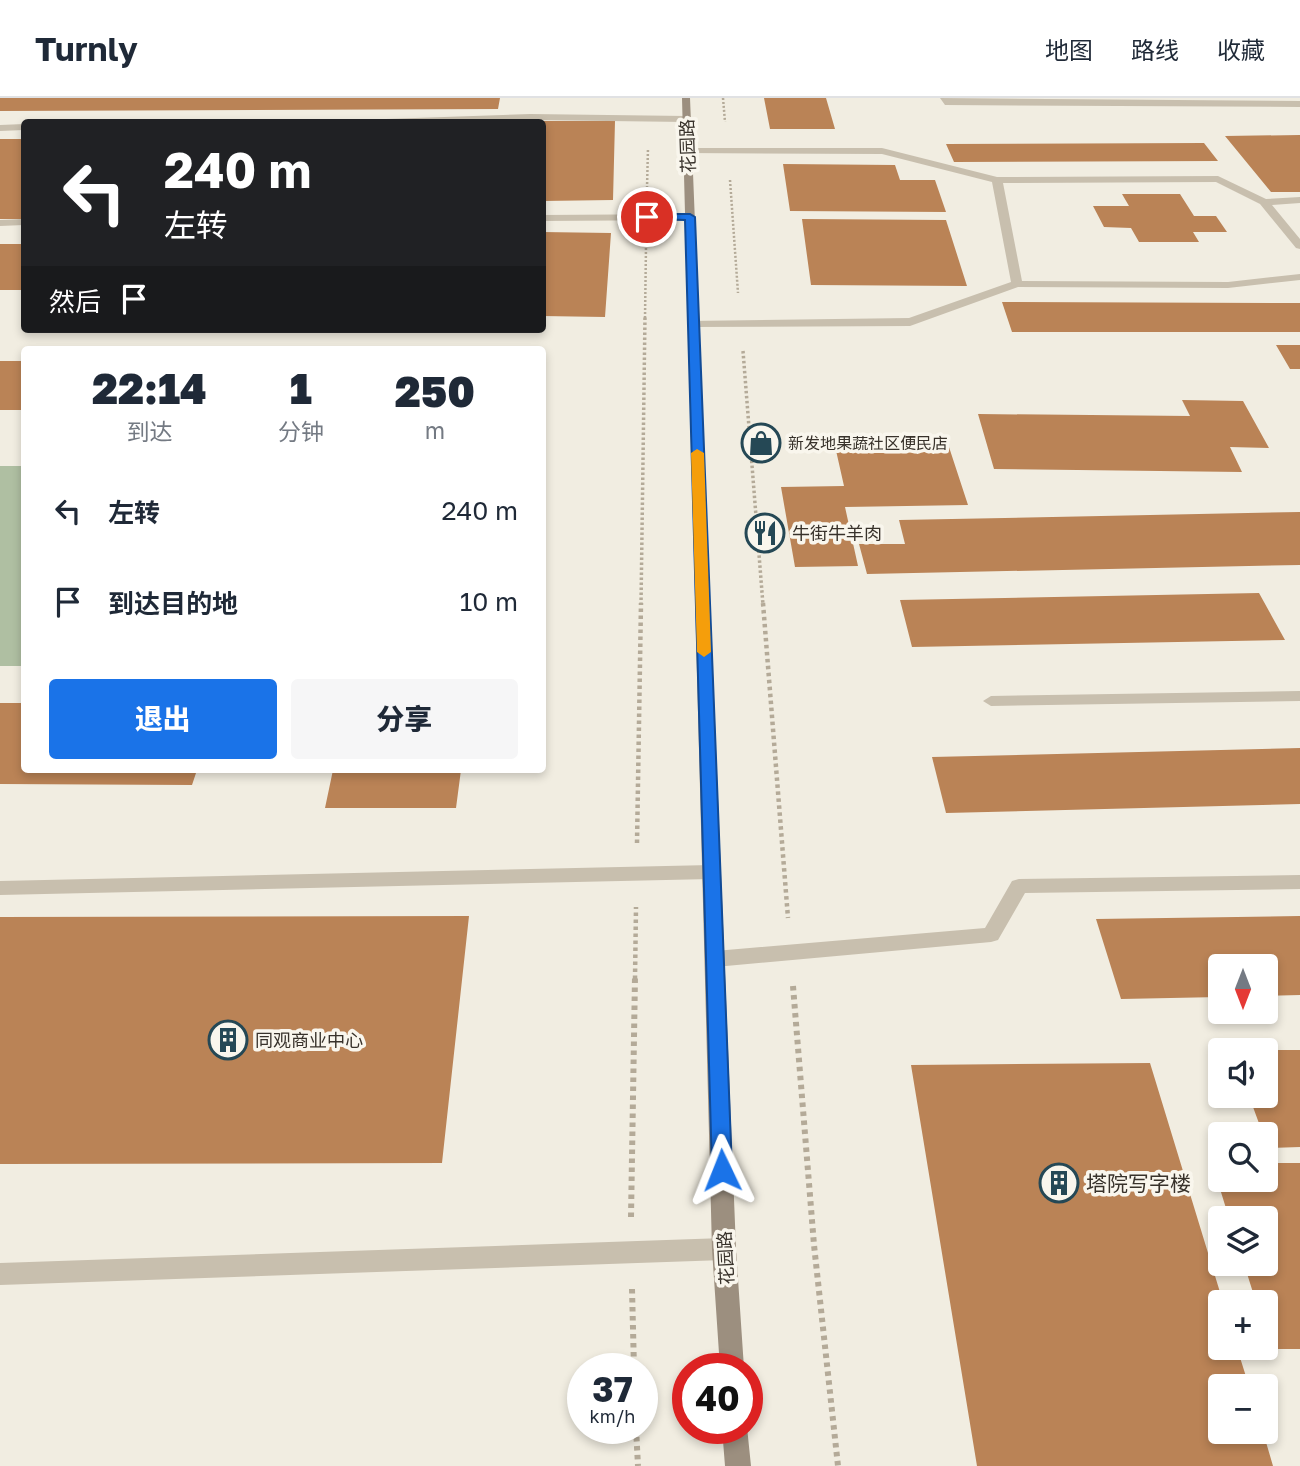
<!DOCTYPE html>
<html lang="zh">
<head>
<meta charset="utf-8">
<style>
  body { margin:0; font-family:"Golos Text","Noto Sans SC",sans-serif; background:#f6f6f7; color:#1f2937; height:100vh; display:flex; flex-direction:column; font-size:26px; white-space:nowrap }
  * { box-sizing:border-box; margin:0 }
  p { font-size:23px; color:#747a83 }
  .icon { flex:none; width:38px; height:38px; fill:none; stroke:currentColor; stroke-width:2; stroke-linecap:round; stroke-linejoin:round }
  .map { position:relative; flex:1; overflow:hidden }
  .details { position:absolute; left:21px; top:248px; width:525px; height:427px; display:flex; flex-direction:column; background:#fff; border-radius:7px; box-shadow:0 4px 10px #0003 }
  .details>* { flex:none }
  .banner { position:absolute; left:21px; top:21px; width:525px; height:214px; border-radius:7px; box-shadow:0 4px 10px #0003; background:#202124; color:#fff; overflow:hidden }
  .needle { width:46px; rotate:180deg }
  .buttons { position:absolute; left:1208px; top:856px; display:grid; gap:14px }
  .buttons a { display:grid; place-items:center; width:70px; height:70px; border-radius:7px; background:#fff; box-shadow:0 4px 10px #0003; font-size:35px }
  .speed { position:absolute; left:567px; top:1255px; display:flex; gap:14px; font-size:35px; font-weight:700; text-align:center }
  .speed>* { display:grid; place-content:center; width:91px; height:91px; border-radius:50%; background:#fff; box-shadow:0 4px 10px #0003; line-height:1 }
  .speed small { font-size:18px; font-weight:400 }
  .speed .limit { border:10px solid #d22; background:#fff; color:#111 }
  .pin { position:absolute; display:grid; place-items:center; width:60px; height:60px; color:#fff; margin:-30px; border:4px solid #fff; border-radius:50%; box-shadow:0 2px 7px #0007 }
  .me { position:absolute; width:77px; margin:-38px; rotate:358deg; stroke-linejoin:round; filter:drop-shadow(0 0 5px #0008) }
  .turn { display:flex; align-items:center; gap:24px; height:147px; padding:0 28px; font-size:32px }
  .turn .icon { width:91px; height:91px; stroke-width:2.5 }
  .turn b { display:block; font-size:49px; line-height:60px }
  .then { display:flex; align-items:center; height:66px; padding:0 28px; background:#0003; gap:14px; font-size:26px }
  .eta { display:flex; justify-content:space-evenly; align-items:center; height:119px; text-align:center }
  .eta b { font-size:42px; font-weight:800; line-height:49px }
  .cta { display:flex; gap:14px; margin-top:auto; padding:14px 28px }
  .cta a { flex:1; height:80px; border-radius:7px; background:#1a73e8; color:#fff; font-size:28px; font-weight:800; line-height:80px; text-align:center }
  .cta a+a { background:#f6f6f7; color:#1f2937 }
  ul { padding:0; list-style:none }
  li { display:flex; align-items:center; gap:21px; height:91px; padding:0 28px }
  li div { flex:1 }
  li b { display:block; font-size:26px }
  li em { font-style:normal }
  header { display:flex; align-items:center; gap:42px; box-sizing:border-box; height:98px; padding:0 35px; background:#fff; border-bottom:2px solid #e0e1e3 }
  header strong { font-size:33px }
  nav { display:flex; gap:38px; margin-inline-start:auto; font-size:24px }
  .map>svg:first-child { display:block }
  .green { fill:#afbfa2 }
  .building { fill:#ba8356 }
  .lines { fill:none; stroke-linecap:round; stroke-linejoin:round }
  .path-far3 { stroke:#b4aa98; stroke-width:2.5; stroke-dasharray:2 2; stroke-linecap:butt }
  .path-far2 { stroke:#b4aa98; stroke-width:3.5; stroke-dasharray:2.5 2.5; stroke-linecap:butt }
  .path-far1 { stroke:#b4aa98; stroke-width:4.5; stroke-dasharray:3.5 3.5; stroke-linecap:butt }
  .path { stroke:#b4aa98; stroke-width:6; stroke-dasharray:4.5 4.5; stroke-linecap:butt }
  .lane { fill:#c8bfae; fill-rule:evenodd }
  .street { fill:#c8bfae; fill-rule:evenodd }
  .secondary { fill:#9c8f7f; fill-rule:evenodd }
  .route { fill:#1a73e8; stroke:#114b97; stroke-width:2 }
  .slow { fill:#f59e0b }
  .labels { text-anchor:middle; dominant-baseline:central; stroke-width:7; stroke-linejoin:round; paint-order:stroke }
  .far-poi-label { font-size:16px; fill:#38322b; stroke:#f9f6ed; text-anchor:start }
  .street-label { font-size:18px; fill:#38322b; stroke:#f9f6ed }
  .poi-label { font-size:18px; fill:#38322b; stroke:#f9f6ed; text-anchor:start }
  .near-poi-label { font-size:21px; fill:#38322b; stroke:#f9f6ed; text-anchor:start }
</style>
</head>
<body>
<header>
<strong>Turnly</strong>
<nav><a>地图</a><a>路线</a><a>收藏</a></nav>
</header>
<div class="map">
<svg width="1300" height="1368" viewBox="0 0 1300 1368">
  <rect width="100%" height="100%" fill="#f1ede1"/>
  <path class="green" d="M0,368H24V568H0Z"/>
  <path class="building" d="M0,0H500L498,11L0,13Z
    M764,0H826L835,31H770Z
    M542,23H615L613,102L542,103Z
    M1300,37V94H1271L1225,38Z
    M0,41H24V121H0Z
    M1204,45L1218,63L954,64L946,46Z
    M783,66L895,67L900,82H935L946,114L790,113Z
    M1122,96H1180L1194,118H1216L1227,134H1193L1199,144H1139L1131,130L1104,129L1093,108H1129Z
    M802,121L946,122L967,188L811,187Z
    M542,134L611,135L605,219L542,218Z
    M0,146H24V192H0Z
    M1002,204L1300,205V234H1012Z
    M1276,247H1300V271H1290Z
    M0,263H24V312H0Z
    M1182,302L1243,303L1269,350L1230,349L1242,374L994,371L978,316L1190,318Z
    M948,346L968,407L845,409L858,468L795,469L781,389L844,388L835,348Z
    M1300,414V467L867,476L859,446H905L899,422Z
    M1259,495L1285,542L912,549L900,502Z
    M0,605H24V672H197L192,687L0,686Z
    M1300,650V706L946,715L932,659Z
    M333,672H461L456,710H325Z
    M469,818L442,1065L0,1066V819Z
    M1300,818V897L1265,898V868H1220V899L1121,901L1096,821Z
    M1265,952H1300V1049L1268,1050L1249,998H1265Z
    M1150,965L1223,1204H1220V1250H1237L1249,1288H1220V1334H1263L1273,1368H977L911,967Z
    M1212,1065H1220V1082H1265V1065H1300V1251H1272L1265,1231V1204H1256L1244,1166H1265V1120H1229Z"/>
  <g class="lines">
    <path class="path-far3" d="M723,0L725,24
      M730,82L738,195
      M647,90L648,50
      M645,220L646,148"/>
    <path class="path-far2" d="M743,253L763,507
      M641,507L645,218"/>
    <path class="path-far1" d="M763,505L788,820
      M637,745L641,505
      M635,881L636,809"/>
    <path class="path" d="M793,888L814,1147L838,1368
      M631,1119L635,879
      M632,1191L634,1270
      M636,1330L638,1368"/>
    <path class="lane" d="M530,16L686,18L691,21L686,24L530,22L381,24L386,21Z
      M24,26V32L0,33V27Z
      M542,117L690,116L695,119L690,122L542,123Z
      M24,121V127L0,128V122Z
      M711,767L718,769L720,774L718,779L711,781L0,797V783Z
      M724,1140L732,1143L736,1151L732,1159L724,1162L0,1187V1165Z"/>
    <path class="street" d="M940,0L1300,3V9L945,7Z
      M687,50H882L997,79L1218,78L1266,101L1300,99V105L1272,107L1300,141V151L1296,150L1260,106L1216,84L1003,85L1022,183L1228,184L1300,176V182L1228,190L1018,189L910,228L693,229L687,225L689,223L909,220L1011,184L992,84L882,56L684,55L682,53Z
      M1300,593V603L991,608L983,603L991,598Z
      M1300,777V791L1025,795L998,842L991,844L715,869L708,866L705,861L708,856L715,853L985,830L1012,783L1019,781Z"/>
    <path class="secondary" d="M682,0H690L736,1151L744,1270H720L712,1151Z
      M747,1329L751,1368H725L722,1330Z"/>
  </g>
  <path class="route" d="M647,116H690L695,119L732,1072L729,1078L722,1081L715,1078L712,1072L685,122L643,121V117Z"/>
  <path class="slow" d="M697,351L704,355L711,554L704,559L697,554L691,355Z"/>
  <defs>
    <symbol id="shop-ring" viewBox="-11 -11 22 22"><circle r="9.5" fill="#f9f6ed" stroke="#254855" stroke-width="1.5"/><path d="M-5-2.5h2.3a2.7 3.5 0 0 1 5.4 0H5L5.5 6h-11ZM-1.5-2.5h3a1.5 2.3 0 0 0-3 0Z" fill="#254855"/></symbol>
    <symbol id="restaurant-ring" viewBox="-11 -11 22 22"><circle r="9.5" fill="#f9f6ed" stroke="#254855" stroke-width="1.5"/><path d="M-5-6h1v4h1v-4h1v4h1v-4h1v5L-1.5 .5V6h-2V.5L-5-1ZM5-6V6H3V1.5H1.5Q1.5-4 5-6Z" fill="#254855"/></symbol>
    <symbol id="building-ring" viewBox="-11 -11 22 22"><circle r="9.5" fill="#f9f6ed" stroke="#254855" stroke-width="1.5"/><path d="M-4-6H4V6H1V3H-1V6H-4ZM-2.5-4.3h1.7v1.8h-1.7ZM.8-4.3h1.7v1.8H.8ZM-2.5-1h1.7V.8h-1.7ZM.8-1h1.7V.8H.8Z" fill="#254855"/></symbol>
  </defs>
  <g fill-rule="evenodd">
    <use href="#shop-ring" x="739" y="323" width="44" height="44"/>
    <use href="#restaurant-ring" x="743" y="413" width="44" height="44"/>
    <use href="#building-ring" x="206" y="920" width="44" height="44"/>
    <use href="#building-ring" x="1037" y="1063" width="44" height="44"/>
  </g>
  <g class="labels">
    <g class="far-poi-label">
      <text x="788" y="345">新发地果蔬社区便民店</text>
    </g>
    <g class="street-label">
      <text transform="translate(687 48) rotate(-92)">花园路</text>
      <text transform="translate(725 1160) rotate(-93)">花园路</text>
    </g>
    <g class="poi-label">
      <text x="792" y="435">牛街牛羊肉</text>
      <text x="255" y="942">同观商业中心</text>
    </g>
    <g class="near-poi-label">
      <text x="1086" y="1085">塔院写字楼</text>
    </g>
  </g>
</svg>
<div class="buttons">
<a><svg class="needle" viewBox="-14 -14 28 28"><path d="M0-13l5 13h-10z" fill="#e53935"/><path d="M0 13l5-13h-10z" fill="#747a83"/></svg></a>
<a><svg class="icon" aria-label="sound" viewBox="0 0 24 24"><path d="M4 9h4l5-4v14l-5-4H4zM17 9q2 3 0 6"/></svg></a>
<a><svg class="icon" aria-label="search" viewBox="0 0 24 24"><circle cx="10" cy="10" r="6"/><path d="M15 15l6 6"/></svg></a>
<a><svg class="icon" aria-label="layers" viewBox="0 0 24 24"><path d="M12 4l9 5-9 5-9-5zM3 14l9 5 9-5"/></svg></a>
<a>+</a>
<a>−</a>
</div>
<div class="speed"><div>37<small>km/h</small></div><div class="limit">40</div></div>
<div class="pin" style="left:647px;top:119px;background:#d93025"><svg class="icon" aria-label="arrive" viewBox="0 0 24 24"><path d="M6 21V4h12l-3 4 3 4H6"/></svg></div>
<svg class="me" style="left:722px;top:1072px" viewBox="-20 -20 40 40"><path d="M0-17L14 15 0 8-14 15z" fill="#1a73e8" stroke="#fff" stroke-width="4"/></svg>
<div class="banner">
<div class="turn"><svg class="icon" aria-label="left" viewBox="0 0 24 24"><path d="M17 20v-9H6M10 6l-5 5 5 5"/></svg><div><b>240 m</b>左转</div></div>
<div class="then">然后<svg class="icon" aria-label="arrive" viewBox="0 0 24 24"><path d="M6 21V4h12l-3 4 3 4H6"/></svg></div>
</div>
<section class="details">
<div class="eta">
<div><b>22:14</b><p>到达</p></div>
<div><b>1</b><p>分钟</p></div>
<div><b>250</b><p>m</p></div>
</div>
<ul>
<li><svg class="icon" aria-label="left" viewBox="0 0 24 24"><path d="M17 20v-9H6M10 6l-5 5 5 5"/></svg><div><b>左转</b></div><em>240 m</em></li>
<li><svg class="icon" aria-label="arrive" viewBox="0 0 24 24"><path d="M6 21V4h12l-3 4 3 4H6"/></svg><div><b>到达目的地</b></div><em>10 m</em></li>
</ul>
<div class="cta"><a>退出</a><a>分享</a></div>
</section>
</div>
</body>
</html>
